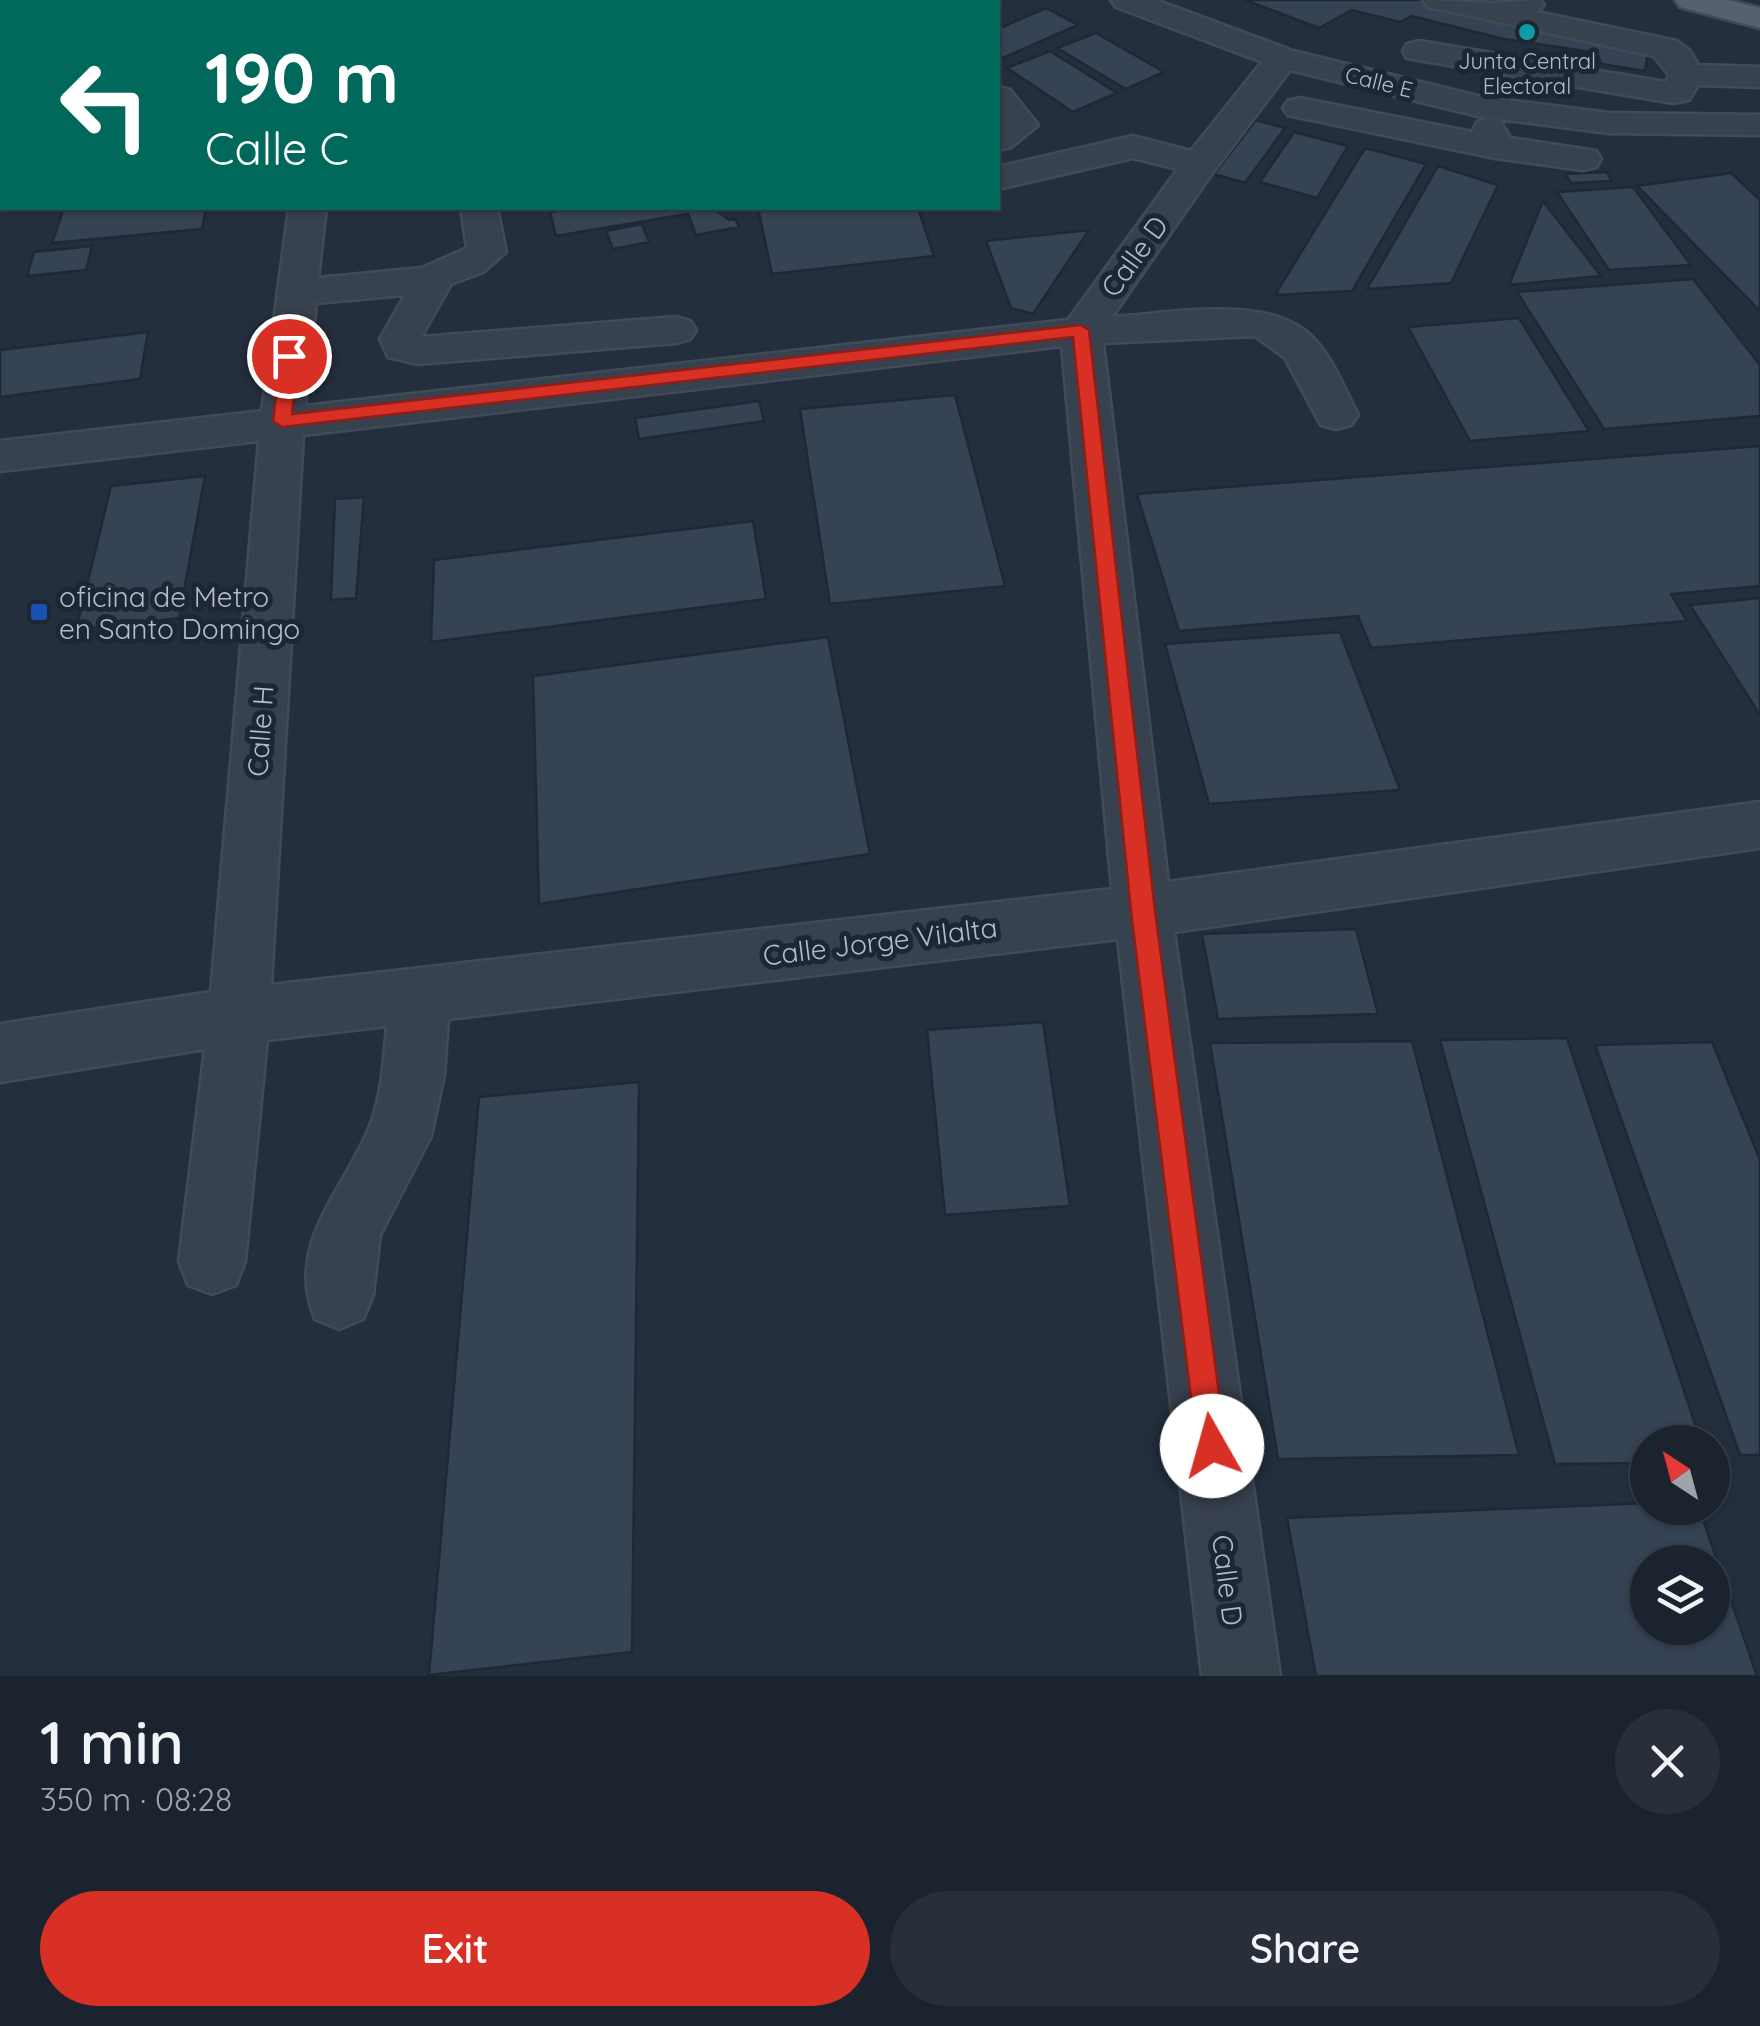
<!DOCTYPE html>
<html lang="en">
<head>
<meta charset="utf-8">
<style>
  body { margin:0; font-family:Quicksand,sans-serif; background:#282f3a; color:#f1f3f6; height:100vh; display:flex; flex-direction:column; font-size:38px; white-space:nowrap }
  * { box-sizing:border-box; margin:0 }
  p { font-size:32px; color:#a0a4aa }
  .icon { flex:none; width:55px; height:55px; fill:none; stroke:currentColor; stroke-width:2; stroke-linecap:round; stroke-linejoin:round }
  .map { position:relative; height:1676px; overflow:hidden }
  .side { display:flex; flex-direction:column; background:#1b232e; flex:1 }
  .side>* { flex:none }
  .top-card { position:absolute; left:0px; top:0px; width:1000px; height:210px; box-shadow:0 2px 8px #0004,0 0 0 2px #39404a; background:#00695c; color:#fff; overflow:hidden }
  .needle { width:65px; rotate:324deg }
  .fabs { position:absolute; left:1630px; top:1425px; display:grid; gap:20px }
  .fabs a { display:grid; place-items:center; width:100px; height:100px; border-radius:50%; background:#1b232e; box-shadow:0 2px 8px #0004,0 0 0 2px #39404a; font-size:50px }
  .pin { position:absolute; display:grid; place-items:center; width:85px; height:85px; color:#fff; margin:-42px; border:5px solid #fff; border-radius:50%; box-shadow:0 2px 10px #0007 }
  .me { position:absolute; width:110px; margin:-55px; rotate:353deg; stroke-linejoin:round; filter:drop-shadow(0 0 8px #0008) }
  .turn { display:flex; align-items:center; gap:35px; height:210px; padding:0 40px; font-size:45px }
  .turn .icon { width:130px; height:130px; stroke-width:2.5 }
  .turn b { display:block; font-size:70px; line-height:85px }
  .round { display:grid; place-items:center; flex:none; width:105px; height:105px; border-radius:52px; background:#282f3a }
  .overview { display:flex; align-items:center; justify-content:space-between; height:170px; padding:0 40px }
  h1 { font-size:60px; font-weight:600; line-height:75px }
  .button { display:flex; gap:20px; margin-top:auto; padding:20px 40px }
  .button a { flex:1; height:115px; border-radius:60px; background:#d93025; color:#fff; font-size:40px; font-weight:600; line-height:115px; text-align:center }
  .button a+a { background:#282f3a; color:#f1f3f6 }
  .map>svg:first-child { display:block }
  .building { fill:#364354; stroke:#1f2835; stroke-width:2.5; fill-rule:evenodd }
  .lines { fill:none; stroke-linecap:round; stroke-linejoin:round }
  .minor-casing { stroke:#414a57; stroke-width:5 }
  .major-casing { stroke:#414a57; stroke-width:5 }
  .highway-casing { stroke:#434c59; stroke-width:60 }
  .minor { fill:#38414e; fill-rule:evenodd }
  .major { fill:#56606e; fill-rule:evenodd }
  .highway { stroke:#746855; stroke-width:55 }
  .route { fill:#d93025; stroke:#8d1f18; stroke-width:2.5 }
  .culture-dot { fill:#0f9aa8; stroke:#1d2633; stroke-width:4 }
  .transit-dot { fill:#1a4fb4; stroke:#1d2633; stroke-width:4 }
  .labels { text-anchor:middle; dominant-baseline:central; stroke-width:10; stroke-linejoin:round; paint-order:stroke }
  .far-poi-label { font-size:22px; fill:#b4bcc9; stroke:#1d2633 }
  .far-street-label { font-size:22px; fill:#b4bcc9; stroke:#1d2633 }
  .street-label { font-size:28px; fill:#b4bcc9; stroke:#1d2633 }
  .poi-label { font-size:28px; fill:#b4bcc9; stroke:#1d2633; text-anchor:start }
</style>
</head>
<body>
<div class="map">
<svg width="1760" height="1676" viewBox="0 0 1760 1676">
  <rect width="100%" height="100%" fill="#242f3e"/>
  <path class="building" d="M1245,0H1428L1649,43L1645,71L1601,64L1597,53L1504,39L1412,16L1400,22L1352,10L1319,28Z
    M1046,8L1078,25L998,60V29Z
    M1096,33L1164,72L1126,89L1057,48Z
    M1050,51L1117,93L1073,112L1007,68Z
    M1256,120L1285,128L1245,183L1214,174Z
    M1294,132L1348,146L1317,198L1260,182Z
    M1365,148L1426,164L1352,291L1275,295Z
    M1438,166L1498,185L1451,283L1367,289Z
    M1607,172L1612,181L1571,183L1565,174Z
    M1731,173L1760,200V311L1637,186Z
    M1633,187L1691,265L1609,270L1557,192Z
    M1543,201L1601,276L1509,285Z
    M64,208H206L202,229L52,243Z
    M576,208H713L729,220L735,219L739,227L696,235L688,214L556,236L550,212Z
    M758,208H918L934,256L772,274Z
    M642,224L649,242L613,249L606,231Z
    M1089,230L1033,314L1011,308L986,241Z
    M92,246L86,270L27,276L34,252Z
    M1693,279L1760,365V416L1604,429L1517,292Z
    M1519,318L1589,431L1470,441L1408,327Z
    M148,332L140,379L0,397V350Z
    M955,395L1005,586L830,604L800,409Z
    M759,401L764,421L639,439L635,418Z
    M1760,446V586L1671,594L1687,621L1371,648L1358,616L1179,631L1137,494Z
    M205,476L179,618L76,630L111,486Z
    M364,497L356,598L331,600L335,499Z
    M753,521L766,599L431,642L434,560Z
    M1760,598V715L1690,605Z
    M1340,632L1400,790L1209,804L1165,644Z
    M828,637L870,854L539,904L533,676Z
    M1356,929L1378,1014L1218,1019L1202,934Z
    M1043,1022L1070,1206L945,1215L927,1030Z
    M1567,1038L1701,1442H1648V1463L1555,1464L1440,1040Z
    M1412,1041L1519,1455L1278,1459L1210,1043Z
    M1712,1042L1760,1160V1455H1740L1595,1045Z
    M639,1082L632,1652L429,1675L479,1097Z
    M1648,1503V1508H1699L1757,1676H1316L1287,1518ZM1648,1562H1712V1628H1648Z"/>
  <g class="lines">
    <defs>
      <path id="minor" d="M594,0H626L627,2H596Z
        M1111,0H1156L1293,51L1482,97L1609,113L1760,115V135L1609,133L1482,117L1290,70L1213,172L1112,317C1170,314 1273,292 1315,340C1334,361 1345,390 1358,415L1351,425L1336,429L1321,425L1285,358L1255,336L1103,343L1168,882L1760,802V848L1174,932L1280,1676H1202L1118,939L448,1019L444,1075L431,1136L380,1235L373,1295L363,1319L339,1329L315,1319C284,1243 345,1190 370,1126C382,1095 384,1059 387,1026L267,1040L245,1261L236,1285L212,1294L188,1285L179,1261L205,1049L0,1082V1024L211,992L259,441L0,471V441L262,411L289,208H326L318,278L422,268L467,248L461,208H497L506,252L483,272L451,284L421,337L676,317L690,321L696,330L690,339L676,343L417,364L388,357L380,339L405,295L316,303L305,406L1068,320L1178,169L1133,158L998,189V167L1133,136L1191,151L1262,62L1116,7ZM1062,346L1112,889L271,985L303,435Z
        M1423,0L1494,3L1540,0L1544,5L1537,12L1677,41L1690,51L1698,65L1760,67V87L1698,85L1689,100L1673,103L1407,58L1403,51L1407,44L1419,41L1666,82L1669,75L1654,56L1439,9L1428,7Z
        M998,87L1010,90L1038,125L1011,147L998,150Z
        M1300,98L1472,132L1477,122L1489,118L1501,122L1510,138L1596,151L1601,159L1596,167L1583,170L1495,158L1288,115L1283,108L1288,101Z"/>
      <path id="major" d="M1675,0H1728L1760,8V28L1680,7Z"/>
      <path id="highway" d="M11,2L30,0"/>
    </defs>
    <use href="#minor" class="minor-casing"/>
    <use href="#major" class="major-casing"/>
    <use href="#highway" class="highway-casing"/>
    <use href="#minor" class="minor"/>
    <use href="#major" class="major"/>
    <use href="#highway" class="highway"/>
  </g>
  <path class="route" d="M1081,325L1089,330L1155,911L1226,1446L1222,1457L1212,1461L1201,1457L1197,1446L1131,911L1073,337L282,427L273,421L281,356L289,351L298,356L292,414Z"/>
  <circle class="culture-dot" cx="1527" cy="32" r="10"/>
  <rect class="transit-dot" x="29" y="602" width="20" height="20" rx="5"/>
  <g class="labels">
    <g class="far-poi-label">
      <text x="1527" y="61">Junta Central<tspan x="1527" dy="25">Electoral</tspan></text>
    </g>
    <g class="far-street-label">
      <text transform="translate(1379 82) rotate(14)">Calle E</text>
    </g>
    <g class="street-label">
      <text transform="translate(1134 256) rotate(-54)">Calle D</text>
      <text transform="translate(260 731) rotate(-86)">Calle H</text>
      <text transform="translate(880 941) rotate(-7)">Calle Jorge Vilalta</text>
      <text transform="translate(1228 1580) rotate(83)">Calle D</text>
    </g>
    <g class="poi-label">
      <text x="59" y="596">oficina de Metro<tspan x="59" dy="32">en Santo Domingo</tspan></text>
    </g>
  </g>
</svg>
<div class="fabs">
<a><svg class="needle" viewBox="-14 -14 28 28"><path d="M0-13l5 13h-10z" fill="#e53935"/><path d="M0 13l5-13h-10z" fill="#a0a4aa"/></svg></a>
<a><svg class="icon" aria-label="layers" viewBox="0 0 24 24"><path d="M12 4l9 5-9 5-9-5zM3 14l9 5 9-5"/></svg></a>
</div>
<div class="pin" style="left:289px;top:356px;background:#d93025"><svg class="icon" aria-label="arrive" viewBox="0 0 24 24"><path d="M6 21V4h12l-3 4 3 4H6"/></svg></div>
<svg class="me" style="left:1212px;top:1446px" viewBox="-20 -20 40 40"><circle r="19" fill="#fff"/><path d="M0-13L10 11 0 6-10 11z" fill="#d93025"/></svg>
<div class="top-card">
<div class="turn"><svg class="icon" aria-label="left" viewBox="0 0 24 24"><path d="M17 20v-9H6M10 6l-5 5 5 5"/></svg><div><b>190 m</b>Calle C</div></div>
</div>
</div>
<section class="side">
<div class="overview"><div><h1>1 min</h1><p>350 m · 08:28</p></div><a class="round"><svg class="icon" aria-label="close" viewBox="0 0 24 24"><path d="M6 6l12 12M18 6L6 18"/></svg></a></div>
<div class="button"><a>Exit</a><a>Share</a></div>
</section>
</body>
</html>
